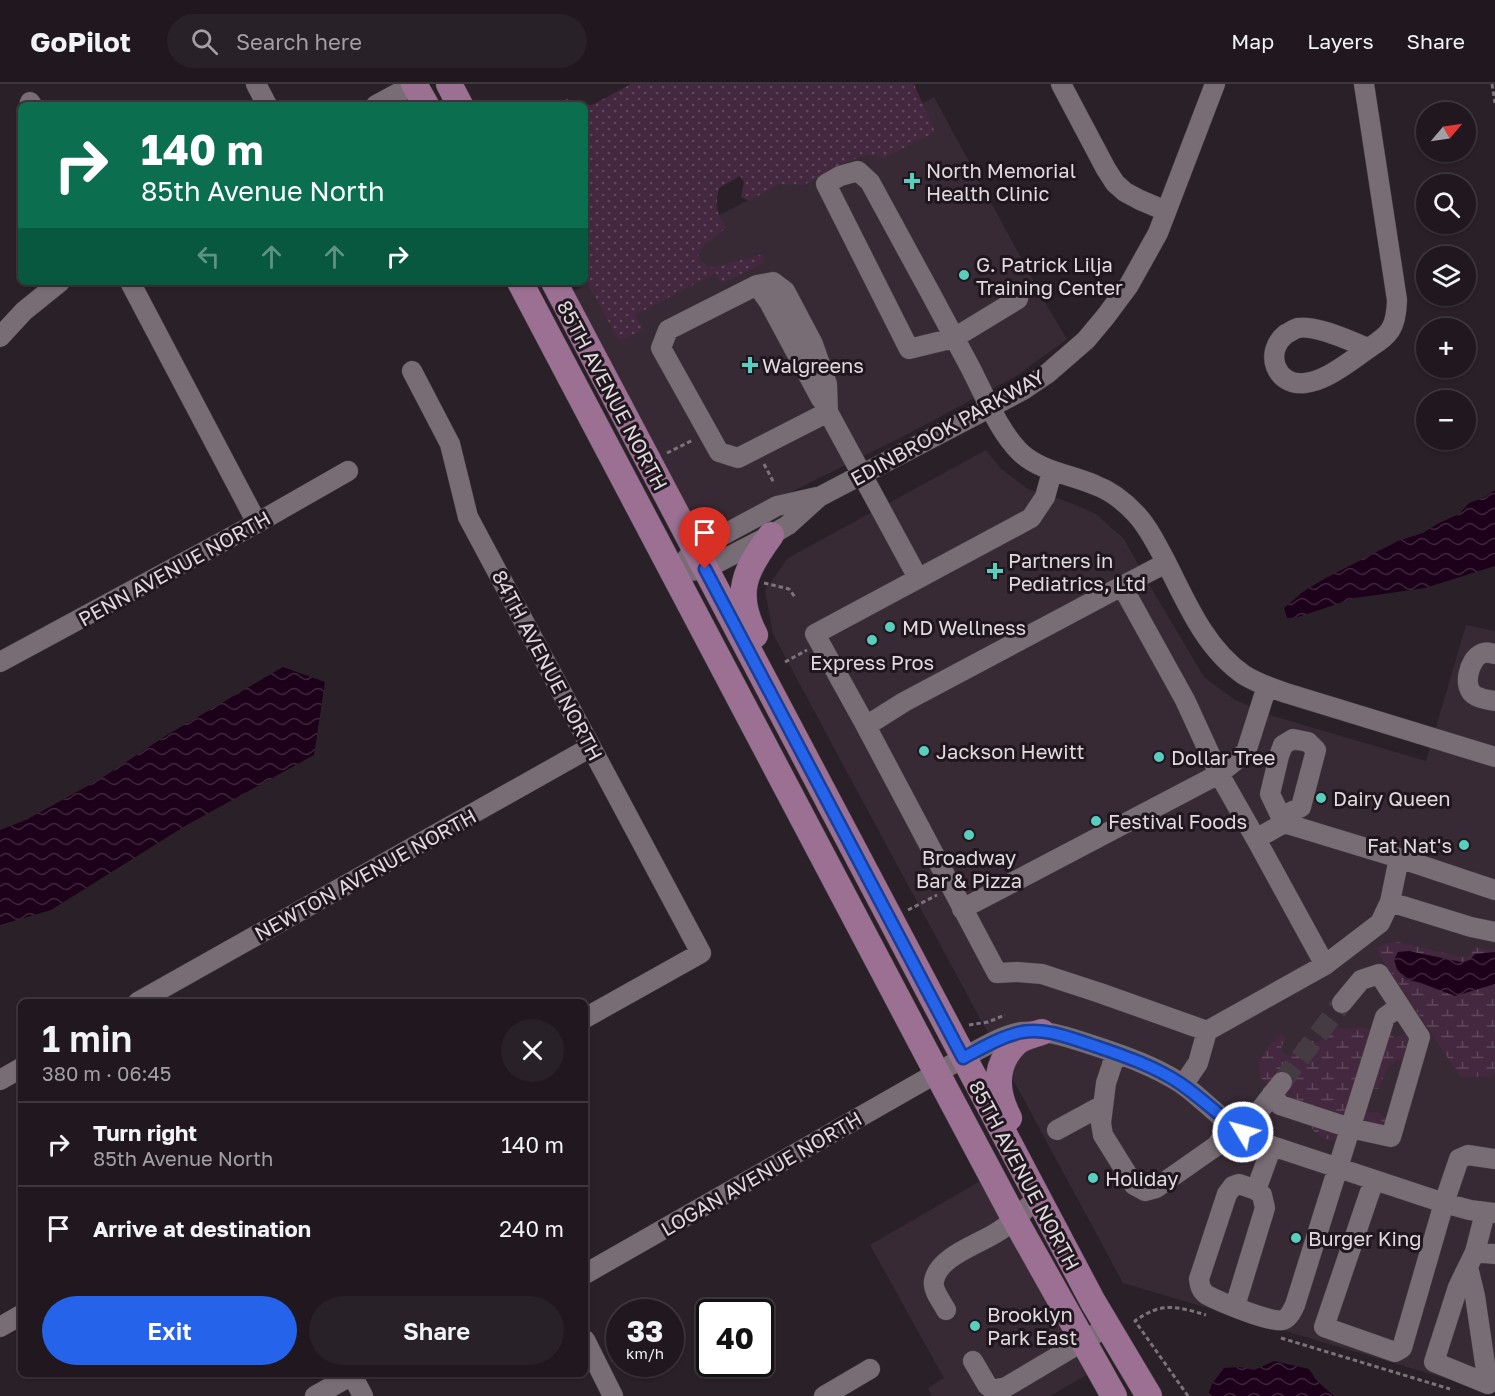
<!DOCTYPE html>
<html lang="en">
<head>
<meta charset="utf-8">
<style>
  body { margin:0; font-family:"Golos Text",sans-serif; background:#282127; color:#f1f3f6; height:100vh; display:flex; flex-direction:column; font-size:22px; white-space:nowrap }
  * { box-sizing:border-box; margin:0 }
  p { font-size:20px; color:#a2a0a4 }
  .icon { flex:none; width:33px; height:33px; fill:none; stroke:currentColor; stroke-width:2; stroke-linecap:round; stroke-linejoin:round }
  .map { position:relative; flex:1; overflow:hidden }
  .panel { position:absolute; left:18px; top:915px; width:570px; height:378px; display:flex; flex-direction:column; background:#20181e; border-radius:9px; box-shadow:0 2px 4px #0004,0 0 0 2px #3d373c }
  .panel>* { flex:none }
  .guide { position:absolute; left:18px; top:18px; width:570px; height:183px; border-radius:9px; box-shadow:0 2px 4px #0004,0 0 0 2px #3d373c; background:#0b6e4f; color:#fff; overflow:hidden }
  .needle { width:39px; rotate:61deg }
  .fabs { position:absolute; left:1416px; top:18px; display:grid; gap:12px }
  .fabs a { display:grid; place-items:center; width:60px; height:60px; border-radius:50%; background:#20181e; box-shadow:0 2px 4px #0004,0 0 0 2px #3d373c; font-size:30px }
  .speed { position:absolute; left:606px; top:1215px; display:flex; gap:12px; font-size:30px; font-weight:700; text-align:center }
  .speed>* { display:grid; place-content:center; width:78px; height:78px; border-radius:50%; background:#20181e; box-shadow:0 2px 4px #0004,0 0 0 2px #3d373c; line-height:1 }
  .speed small { font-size:15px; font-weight:400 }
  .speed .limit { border:3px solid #111; border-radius:9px; background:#fff; color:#111 }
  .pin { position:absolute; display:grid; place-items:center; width:51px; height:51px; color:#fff; margin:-62px -26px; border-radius:50% 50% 50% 0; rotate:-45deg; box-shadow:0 0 6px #0007 }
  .pin .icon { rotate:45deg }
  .me { position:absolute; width:66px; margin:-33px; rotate:307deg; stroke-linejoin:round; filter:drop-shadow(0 0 4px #0008) }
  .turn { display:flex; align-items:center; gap:21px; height:126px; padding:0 24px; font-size:27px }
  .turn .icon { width:78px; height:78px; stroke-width:2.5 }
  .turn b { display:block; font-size:42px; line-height:51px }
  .lanes { display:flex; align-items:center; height:57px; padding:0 24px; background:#0003; justify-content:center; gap:30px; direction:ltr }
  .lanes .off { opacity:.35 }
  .round { display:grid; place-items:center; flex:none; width:63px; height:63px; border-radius:32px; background:#282127 }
  .overview { display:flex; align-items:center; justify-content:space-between; height:102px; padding:0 24px }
  h1 { font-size:36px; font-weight:600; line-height:45px }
  .button { display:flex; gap:12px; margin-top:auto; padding:12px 24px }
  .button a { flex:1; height:69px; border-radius:36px; background:#2563eb; color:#fff; font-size:24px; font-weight:600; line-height:69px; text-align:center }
  .button a+a { background:#282127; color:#f1f3f6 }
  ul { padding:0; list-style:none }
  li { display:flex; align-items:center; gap:18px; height:84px; padding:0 24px; border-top:2px solid #3d373c }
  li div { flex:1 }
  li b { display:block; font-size:22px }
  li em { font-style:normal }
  header { display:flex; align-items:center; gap:36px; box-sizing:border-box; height:84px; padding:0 30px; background:#20181e; border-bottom:2px solid #3d373c }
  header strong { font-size:28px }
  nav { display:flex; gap:33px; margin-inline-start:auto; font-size:21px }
  .search { width:420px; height:54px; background:#282127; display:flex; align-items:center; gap:15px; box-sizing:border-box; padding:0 21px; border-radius:33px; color:#a2a0a4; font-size:22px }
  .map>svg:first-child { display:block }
  .built { fill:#382a35 }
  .grass { fill:url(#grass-dots) }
  .wetland { fill:url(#wetland-marsh) }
  .water { fill:url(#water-waves) }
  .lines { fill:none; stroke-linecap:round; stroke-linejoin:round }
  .minor-tunnel { stroke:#453c43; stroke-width:20; stroke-dasharray:20 10; stroke-linecap:butt }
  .minor-casing { stroke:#433c41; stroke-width:21 }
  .major-casing { stroke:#433c41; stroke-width:27 }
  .path { stroke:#7c737a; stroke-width:3; stroke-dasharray:4.5 3; stroke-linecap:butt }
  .minor { stroke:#786c75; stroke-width:20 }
  .major { stroke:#9b7093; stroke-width:26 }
  .route-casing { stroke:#184099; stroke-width:15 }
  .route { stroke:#2563eb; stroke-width:10 }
  .poi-dot { fill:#59cebe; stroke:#20171e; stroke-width:2 }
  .labels { text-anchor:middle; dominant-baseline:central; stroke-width:6; stroke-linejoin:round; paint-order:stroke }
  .poi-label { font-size:20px; fill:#e0d9de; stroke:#20171e; text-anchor:start }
  .street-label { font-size:20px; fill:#e0d9de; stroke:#20171e }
</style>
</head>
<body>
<header>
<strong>GoPilot</strong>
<div class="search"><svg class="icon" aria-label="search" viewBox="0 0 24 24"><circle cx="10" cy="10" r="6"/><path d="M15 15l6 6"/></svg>Search here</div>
<nav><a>Map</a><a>Layers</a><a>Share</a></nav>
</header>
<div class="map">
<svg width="1495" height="1312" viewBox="0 0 1495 1312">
  <defs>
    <pattern id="grass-dots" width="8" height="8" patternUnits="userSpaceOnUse" patternTransform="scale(1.5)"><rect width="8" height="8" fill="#44283f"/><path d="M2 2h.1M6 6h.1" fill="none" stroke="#5f475a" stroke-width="1.8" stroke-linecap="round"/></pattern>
    <pattern id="wetland-marsh" width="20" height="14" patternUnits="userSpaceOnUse" patternTransform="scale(1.5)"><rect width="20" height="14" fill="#44283f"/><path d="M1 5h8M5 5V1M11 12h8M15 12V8" fill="none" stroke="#5f475a"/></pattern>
    <pattern id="water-waves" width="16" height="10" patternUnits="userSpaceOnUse" patternTransform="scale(1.5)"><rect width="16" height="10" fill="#1d001a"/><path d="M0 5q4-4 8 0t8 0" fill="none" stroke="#3e253b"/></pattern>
  </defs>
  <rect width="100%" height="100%" fill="#2a2028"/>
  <path class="built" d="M934,13L1047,222L1067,255L1018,291L908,350L715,446L703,445L692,437L570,209L779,100Z
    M986,366L1001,385L1028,405L1063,416L1096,430L1124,455L1150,502L1204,593L1235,616L1273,632L1426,677L1466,541L1495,547V1309L1123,1199L848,690L773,550L765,506L788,474Z
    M982,1096L1090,1289L1050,1312H932L928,1304L944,1294L870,1161Z"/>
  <path class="grass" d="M631,0H914L935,48L884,74L867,70L845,79L804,101L779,100L749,117L741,113L744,98L740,92L719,104C715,122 717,128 726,144L705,160L698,170L701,177L710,184L764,170L763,179L722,199L716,189L635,231L643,246L619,257L585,194V21H553L567,15L579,19L592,21Z"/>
  <path class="wetland" d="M1398,858L1465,874L1471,870L1475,863L1486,866H1495V989L1487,993L1460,992L1378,869L1377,864L1387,859Z
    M1332,942L1346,945L1359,943L1396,953L1408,949L1419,971C1411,973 1395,975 1390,981C1385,987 1382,998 1378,1005L1371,1004L1361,1030C1375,1027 1380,1027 1389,1037L1388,1043L1356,1053L1333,1056L1326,1055L1316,1050L1304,1032L1284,1018L1260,993L1259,979L1266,965L1281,951L1285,952C1285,958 1282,959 1281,966L1285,971L1291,972L1296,965L1298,958L1308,955L1318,959L1322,955L1325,946Z"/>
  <path class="water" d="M1495,406V482L1425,504L1355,514L1298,533L1287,534L1284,524L1304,507L1324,495L1398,457L1423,449L1439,439L1459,430L1469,419L1484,414Z
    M283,583L325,598L314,671L185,742L51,826L0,841V746L26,736L102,694L167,651Z
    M1409,867L1461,878L1470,876L1475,870L1495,868V900L1455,912L1421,899L1405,895L1397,885L1394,876L1398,868Z
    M1274,1277L1309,1285L1317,1297L1334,1312H1209L1208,1311L1212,1300L1224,1284L1239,1283L1254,1286Z"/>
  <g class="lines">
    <path class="minor-tunnel" d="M1282,998L1342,919"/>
    <defs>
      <path id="minor" d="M256,0L267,21
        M1061,0L1106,85L1115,99L1125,108L1140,116L1166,127
        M1364,0L1397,216C1396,253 1384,252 1358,272C1342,283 1324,297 1305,299C1276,303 1263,268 1286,250C1290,248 1294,245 1298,244C1317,241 1350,257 1368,264
        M30,18L32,21
        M376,21L415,0
        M130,198L257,439
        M757,201L769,218L821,315
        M1018,215L954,254L909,265L826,100L840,92L858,87L870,98C904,160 937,221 970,283C984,310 999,348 1021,369C1042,388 1070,390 1095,401C1111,407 1125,418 1136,430C1149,444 1158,463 1167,480C1187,520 1206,565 1244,591C1257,599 1271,604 1286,609L1495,673
        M0,253L24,227L60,198
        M412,287L450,360L468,433L701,869L585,934
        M828,328L827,300L813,260L785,207L773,198L757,201L668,246L661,264L719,368L738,374L828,328L918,494
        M687,474L695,466L777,422L817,413
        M674,489L705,485L771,451L788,441L819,413L991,323L1023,306L1048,289L1086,256L1106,232L1129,201L1158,149L1215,0
        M1122,502L904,618L866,642L997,889L1017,888L1042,890L1100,909L1207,947
        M1495,570C1490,569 1485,567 1481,570C1469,575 1461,605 1476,612C1481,615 1489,616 1495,617
        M0,578L257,439L348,387
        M1267,602L1246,668L1219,690L1256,755L1284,739L1399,774
        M866,642L815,550L1031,434L1045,413L1052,388
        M1281,733L1301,723L1316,666L1308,658L1293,655L1283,661L1279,672L1270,710L1284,739
        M1256,755L1325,881
        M1390,818L1399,774L1495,806
        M962,825L1219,690L1185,616L1122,502L1166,479
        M138,918L591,663
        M1116,969L1106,999L1101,1039L1103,1051L1134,1101L1145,1107L1156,1104L1216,1062L1231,1041
        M0,996L21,984
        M1183,1001L1198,979L1207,947L1325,881L1380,839L1390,818L1471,843L1495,848
        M1272,1010L1280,1021L1350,1044L1391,1053L1420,953L1379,890L1361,896L1342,919
        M1057,1046L1103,1021
        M1243,1048L1282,998
        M1272,1062L1256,1106L1239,1100L1233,1102L1227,1110L1199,1195C1200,1202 1201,1207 1207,1211C1218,1217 1273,1240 1283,1236C1289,1234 1292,1227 1295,1221L1385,933L1400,922
        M1374,1096L1324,1243L1395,1268L1402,1264L1444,1119L1459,1075L1468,1071L1495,1075
        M1475,1168L1495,1170
        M1468,1183L1475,1212L1488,1300L1434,1278L1458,1203L1475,1168L1485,1129
        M585,1190L963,974C982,964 1002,951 1022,948C1045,945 1067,953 1089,960C1122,971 1153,981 1182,1000C1199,1012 1214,1028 1231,1041C1244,1050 1258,1056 1272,1062L1444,1119L1470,1126L1495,1129
        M1235,1222L1265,1124L1262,1111L1256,1106
        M946,1226C942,1218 932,1206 934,1197C938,1172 980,1160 999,1147C1013,1138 1025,1125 1038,1114
        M0,1243L21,1231
        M585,1256L613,1312
        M973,1277L987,1301L993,1306L1006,1303L1107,1243
        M352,1291L363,1312
        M315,1312L354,1290
        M824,1312L870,1285"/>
      <path id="major" d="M414,0L426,21
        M449,0L460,21
        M520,198L947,1008L1014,1134L1114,1312
        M554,198L1093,1218L1149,1312
        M755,551C733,509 745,486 771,451
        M1009,1034C998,1013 994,990 1007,970C1011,964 1014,960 1020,956C1027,952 1035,950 1042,948"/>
    </defs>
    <use href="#minor" class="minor-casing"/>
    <use href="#major" class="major-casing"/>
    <path class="path" d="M1492,0L1495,19
      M667,369L693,356
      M764,380L774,399
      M764,499L789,505L795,513
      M785,578L807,566
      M908,826L937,811
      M969,941L988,938L1005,931
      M1281,1254L1450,1305
      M1188,1312L1135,1237C1161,1218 1176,1222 1206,1231"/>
    <use href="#minor" class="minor"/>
    <use href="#major" class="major"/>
  </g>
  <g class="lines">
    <defs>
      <path id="route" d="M705,485L963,974C982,964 1002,952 1022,948C1045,944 1067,953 1089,960C1121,971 1153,981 1181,1000C1203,1015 1221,1034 1243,1048"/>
    </defs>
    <use href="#route" class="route-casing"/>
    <use href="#route" class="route"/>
  </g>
  <g class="poi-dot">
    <path d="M909 88h6v6h6v6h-6v6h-6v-6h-6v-6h6z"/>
    <circle cx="964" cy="191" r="6"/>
    <path d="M747 272h6v6h6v6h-6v6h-6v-6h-6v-6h6z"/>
    <path d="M992 478h6v6h6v6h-6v6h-6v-6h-6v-6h6z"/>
    <circle cx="890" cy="543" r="6"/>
    <circle cx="872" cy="556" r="6"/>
    <circle cx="924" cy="667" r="6"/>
    <circle cx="1159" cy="673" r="6"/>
    <circle cx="1321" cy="714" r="6"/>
    <circle cx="1096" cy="737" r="6"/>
    <circle cx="969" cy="751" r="6"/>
    <circle cx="1464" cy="761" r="6"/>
    <circle cx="1093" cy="1094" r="6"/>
    <circle cx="1296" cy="1154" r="6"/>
    <circle cx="975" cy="1242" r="6"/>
  </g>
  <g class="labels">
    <g class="poi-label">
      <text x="926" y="86">North Memorial<tspan x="926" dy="23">Health Clinic</tspan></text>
      <text x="976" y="180">G. Patrick Lilja<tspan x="976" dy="23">Training Center</tspan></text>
      <text x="762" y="281">Walgreens</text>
      <text x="1008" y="476">Partners in<tspan x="1008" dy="23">Pediatrics, Ltd</tspan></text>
      <text x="902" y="543">MD Wellness</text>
      <text x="872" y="578" text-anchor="middle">Express Pros</text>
      <text x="936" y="667">Jackson Hewitt</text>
      <text x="1171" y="673">Dollar Tree</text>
      <text x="1333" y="714">Dairy Queen</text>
      <text x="1108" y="737">Festival Foods</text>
      <text x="1452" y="761" text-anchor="end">Fat Nat's</text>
      <text x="969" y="773" text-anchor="middle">Broadway<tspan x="969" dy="23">Bar &amp; Pizza</tspan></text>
      <text x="1105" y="1094">Holiday</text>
      <text x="1308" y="1154">Burger King</text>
      <text x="987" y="1230">Brooklyn<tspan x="987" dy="23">Park East</tspan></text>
    </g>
    <g class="street-label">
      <text transform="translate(613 311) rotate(62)">85TH AVENUE NORTH</text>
      <text transform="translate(947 343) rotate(-29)">EDINBROOK PARKWAY</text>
      <text transform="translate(174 484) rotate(-29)">PENN AVENUE NORTH</text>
      <text transform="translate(548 581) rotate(62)">84TH AVENUE NORTH</text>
      <text transform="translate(365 790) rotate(-29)">NEWTON AVENUE NORTH</text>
      <text transform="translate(761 1089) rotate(-30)">LOGAN AVENUE NORTH</text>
      <text transform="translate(1025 1091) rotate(62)">85TH AVENUE NORTH</text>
    </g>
  </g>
</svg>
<div class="fabs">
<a><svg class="needle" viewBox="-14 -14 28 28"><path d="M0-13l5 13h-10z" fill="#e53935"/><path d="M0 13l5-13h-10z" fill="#a2a0a4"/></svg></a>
<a><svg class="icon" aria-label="search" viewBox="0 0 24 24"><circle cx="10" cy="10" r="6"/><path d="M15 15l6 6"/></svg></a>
<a><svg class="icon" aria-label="layers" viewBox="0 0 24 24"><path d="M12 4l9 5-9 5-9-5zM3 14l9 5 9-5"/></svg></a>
<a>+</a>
<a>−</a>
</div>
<div class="speed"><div>33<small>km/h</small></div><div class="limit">40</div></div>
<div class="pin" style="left:705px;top:485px;background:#d93025"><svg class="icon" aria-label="arrive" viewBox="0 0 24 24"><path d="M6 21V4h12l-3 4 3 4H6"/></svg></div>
<svg class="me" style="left:1243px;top:1048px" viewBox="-20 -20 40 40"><circle r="17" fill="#2563eb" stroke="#fff" stroke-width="3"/><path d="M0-11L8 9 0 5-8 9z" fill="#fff"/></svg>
<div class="guide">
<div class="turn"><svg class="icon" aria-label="right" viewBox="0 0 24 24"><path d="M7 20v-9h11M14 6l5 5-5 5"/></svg><div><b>140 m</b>85th Avenue North</div></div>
<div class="lanes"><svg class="icon off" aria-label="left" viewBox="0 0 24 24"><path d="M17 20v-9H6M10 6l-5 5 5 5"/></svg><svg class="icon off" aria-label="ahead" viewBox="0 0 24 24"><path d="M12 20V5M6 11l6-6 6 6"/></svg><svg class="icon off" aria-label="ahead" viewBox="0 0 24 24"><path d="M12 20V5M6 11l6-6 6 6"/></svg><svg class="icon" aria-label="right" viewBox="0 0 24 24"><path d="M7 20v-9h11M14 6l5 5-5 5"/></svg></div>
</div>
<section class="panel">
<div class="overview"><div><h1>1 min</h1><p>380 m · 06:45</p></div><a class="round"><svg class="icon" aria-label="close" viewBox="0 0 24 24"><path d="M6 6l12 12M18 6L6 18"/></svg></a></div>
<ul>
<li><svg class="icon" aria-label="right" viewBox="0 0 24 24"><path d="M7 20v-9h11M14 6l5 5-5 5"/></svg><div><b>Turn right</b><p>85th Avenue North</p></div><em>140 m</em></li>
<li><svg class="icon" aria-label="arrive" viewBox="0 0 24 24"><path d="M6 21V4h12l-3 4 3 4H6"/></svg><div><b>Arrive at destination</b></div><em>240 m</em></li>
</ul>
<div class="button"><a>Exit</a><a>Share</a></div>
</section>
</div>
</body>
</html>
